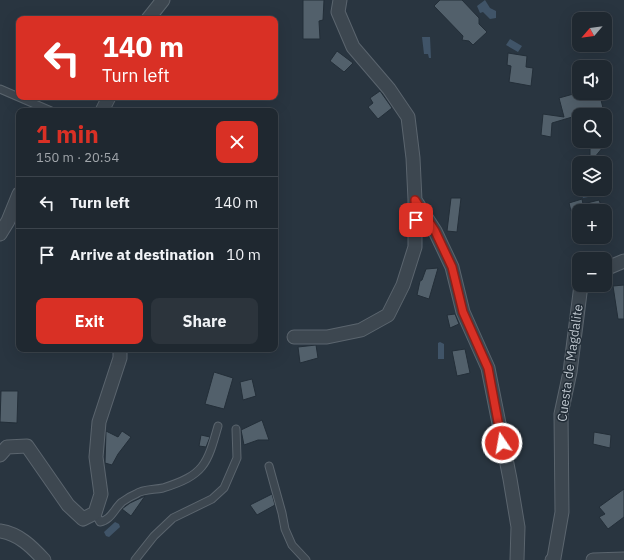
<!DOCTYPE html>
<html lang="en">
<head>
<meta charset="utf-8">
<style>
  body { margin:0; font-family:"IBM Plex Sans",sans-serif; background:#2c343c; color:#f1f3f6; height:100vh; display:flex; flex-direction:column; font-size:15px; white-space:nowrap }
  * { box-sizing:border-box; margin:0 }
  p { font-size:13px; color:#a1a6ab }
  .icon { flex:none; width:22px; height:22px; fill:none; stroke:currentColor; stroke-width:2; stroke-linecap:round; stroke-linejoin:round }
  .map { position:relative; flex:1; overflow:hidden }
  .side { position:absolute; left:16px; top:108px; width:262px; height:244px; display:flex; flex-direction:column; background:#1f2830; border-radius:8px; box-shadow:0 4px 16px #0002,0 0 0 1px #3c444c }
  .side>* { flex:none }
  .guide { position:absolute; left:16px; top:16px; width:262px; height:84px; border-radius:8px; box-shadow:0 4px 16px #0002,0 0 0 1px #3c444c; background:#d93025; color:#fff; overflow:hidden }
  .needle { width:26px; rotate:242deg }
  .controls { position:absolute; left:572px; top:12px; display:grid; gap:8px }
  .controls a { display:grid; place-items:center; width:40px; height:40px; border-radius:8px; background:#1f2830; box-shadow:0 4px 16px #0002,0 0 0 1px #3c444c; font-size:20px }
  .pin { position:absolute; display:grid; place-items:center; width:34px; height:34px; color:#fff; margin:-17px; border-radius:8px; box-shadow:0 2px 6px #0006 }
  .me { position:absolute; width:44px; margin:-22px; rotate:348deg; stroke-linejoin:round; filter:drop-shadow(0 0 3px #0008) }
  .turn { display:flex; align-items:center; gap:14px; height:84px; padding:0 20px; font-size:18px }
  .turn .icon { width:52px; height:52px; stroke-width:2.5 }
  .turn b { display:block; font-size:28px; line-height:34px }
  .round { display:grid; place-items:center; flex:none; width:42px; height:42px; border-radius:8px; background:#2c343c }
  .summary { display:flex; align-items:center; justify-content:space-between; height:68px; padding:0 20px }
  h1 { font-size:24px; font-weight:700; line-height:30px; color:#d93025 }
  .primary-button { display:flex; gap:8px; margin-top:auto; padding:8px 20px }
  .primary-button a { flex:1; height:46px; border-radius:8px; background:#d93025; color:#fff; font-size:16px; font-weight:700; line-height:46px; text-align:center }
  .primary-button a+a { background:#2c343c; color:#f1f3f6 }
  ul { padding:0; list-style:none }
  li { display:flex; align-items:center; gap:12px; height:52px; padding:0 20px; border-top:1px solid #3c444c }
  li div { flex:1 }
  li b { display:block; font-size:15px }
  li em { font-style:normal }
  .map>svg:first-child { display:block }
  .water { fill:#405468 }
  .building { fill:#52606b; stroke:#232e38 }
  .lines { fill:none; stroke-linecap:round; stroke-linejoin:round }
  .lane-casing { stroke:#5b656e; stroke-width:9 }
  .street-casing { stroke:#5b656e; stroke-width:15 }
  .lane { stroke:#3d4750; stroke-width:7 }
  .street { stroke:#3d4750; stroke-width:13 }
  .route-casing { stroke:#8d1f18; stroke-width:10 }
  .route { stroke:#d93025; stroke-width:7 }
  .labels { text-anchor:middle; dominant-baseline:central; stroke-width:3; stroke-linejoin:round; paint-order:stroke }
  .street-label { font-size:13px; fill:#bac2ca; stroke:#212c36 }
</style>
</head>
<body>
<div class="map">
<svg width="624" height="560" viewBox="0 0 624 560">
  <rect width="100%" height="100%" fill="#293540"/>
  <path class="water" d="M485,0L490,8L496,11V18L490,19L483,12L480,13L477,6Z
    M422,37H430L431,58H429L428,54H424Z
    M510,39L522,46L518,52L506,45Z
    M581,189H591L593,196L583,198Z
    M440,342L444,344V359H438V343Z
    M115,522L119,524L120,527L109,537L106,536L104,532Z"/>
  <path class="building" d="M303,0H324L323,20L319,21L320,39H303Z
    M440,0H462L479,18V24L487,32L473,45L469,41L462,40L463,36L434,6Z
    M337,51L353,63L344,72L330,61Z
    M508,53L527,56L526,67L533,68L531,86L509,82L511,66L507,65Z
    M380,91L392,108L378,119L368,107L373,103L370,98Z
    M577,93H588L601,100L604,112L593,115H579L552,123L551,137L541,135L543,114L564,117L559,98Z
    M608,141L590,163V147Z
    M451,198H461L457,232L447,231Z
    M582,199L583,204L599,200L603,211H571L569,203Z
    M438,268L429,299L417,295L420,281L422,280L426,269Z
    M624,285V319H618L613,286Z
    M455,314L459,324L450,328L447,315Z
    M316,345L318,358L300,363L298,347Z
    M465,349L470,373L457,376L452,351Z
    M214,372L233,378L224,409L205,404Z
    M252,379L256,396L243,400L240,382Z
    M1,391H18L17,423L0,422Z
    M262,420L269,440H258L244,445L241,430Z
    M106,431L118,437L122,431L131,437L118,454L112,465L105,463Z
    M594,432L611,435L610,448L593,444Z
    M201,435L210,437L206,447L199,446Z
    M624,489V517L608,529L599,517L605,514L599,507Z
    M272,494L275,505L257,515L250,505Z
    M145,496L131,516L122,509L130,503Z"/>
  <g class="lines">
    <defs>
      <path id="lane" d="M0,89L51,111
        M269,466L282,513L285,529L292,545L306,560
        M95,513L100,522C111,520 114,509 122,502C126,499 131,496 136,494C143,489 154,490 163,488C204,475 207,465 218,426
        M135,560L154,536L173,518L212,499L224,488L237,458L236,429"/>
      <path id="street" d="M340,0L338,12L353,47L389,89L408,117L413,158L415,200L435,231L452,267L463,312L488,368L510,479L518,527L517,560
        M148,19L163,0
        M102,111L109,97
        M0,234L8,221L19,194
        M605,269L624,261
        M294,337H327L361,330L388,315L403,285L415,247V200
        M0,455L7,447L27,446L68,505L83,519L95,513L101,494L96,457L99,422L120,358V349
        M0,531C19,534 31,546 44,560
        M552,560L554,558L562,512L561,414L570,372L581,285
        M593,560L624,559"/>
    </defs>
    <use href="#lane" class="lane-casing"/>
    <use href="#street" class="street-casing"/>
    <use href="#lane" class="lane"/>
    <use href="#street" class="street"/>
  </g>
  <g class="lines">
    <defs>
      <path id="route" d="M416,220L415,200L435,231L452,267L463,312L488,368L502,443"/>
    </defs>
    <use href="#route" class="route-casing"/>
    <use href="#route" class="route"/>
  </g>
  <g class="labels">
    <g class="street-label">
      <text transform="translate(570 363) rotate(-82)">Cuesta de Magdalite</text>
    </g>
  </g>
</svg>
<div class="controls">
<a><svg class="needle" viewBox="-14 -14 28 28"><path d="M0-13l5 13h-10z" fill="#e53935"/><path d="M0 13l5-13h-10z" fill="#a1a6ab"/></svg></a>
<a><svg class="icon" aria-label="sound" viewBox="0 0 24 24"><path d="M4 9h4l5-4v14l-5-4H4zM17 9q2 3 0 6"/></svg></a>
<a><svg class="icon" aria-label="search" viewBox="0 0 24 24"><circle cx="10" cy="10" r="6"/><path d="M15 15l6 6"/></svg></a>
<a><svg class="icon" aria-label="layers" viewBox="0 0 24 24"><path d="M12 4l9 5-9 5-9-5zM3 14l9 5 9-5"/></svg></a>
<a>+</a>
<a>−</a>
</div>
<div class="pin" style="left:416px;top:220px;background:#d93025"><svg class="icon" aria-label="arrive" viewBox="0 0 24 24"><path d="M6 21V4h12l-3 4 3 4H6"/></svg></div>
<svg class="me" style="left:502px;top:443px" viewBox="-20 -20 40 40"><circle r="17" fill="#d93025" stroke="#fff" stroke-width="3"/><path d="M0-11L8 9 0 5-8 9z" fill="#fff"/></svg>
<div class="guide">
<div class="turn"><svg class="icon" aria-label="left" viewBox="0 0 24 24"><path d="M17 20v-9H6M10 6l-5 5 5 5"/></svg><div><b>140 m</b>Turn left</div></div>
</div>
<section class="side">
<div class="summary"><div><h1>1 min</h1><p>150 m · 20:54</p></div><a class="round" style="background:#d93025;color:#fff"><svg class="icon" aria-label="close" viewBox="0 0 24 24"><path d="M6 6l12 12M18 6L6 18"/></svg></a></div>
<ul>
<li><svg class="icon" aria-label="left" viewBox="0 0 24 24"><path d="M17 20v-9H6M10 6l-5 5 5 5"/></svg><div><b>Turn left</b></div><em>140 m</em></li>
<li><svg class="icon" aria-label="arrive" viewBox="0 0 24 24"><path d="M6 21V4h12l-3 4 3 4H6"/></svg><div><b>Arrive at destination</b></div><em>10 m</em></li>
</ul>
<div class="primary-button"><a>Exit</a><a>Share</a></div>
</section>
</div>
</body>
</html>
